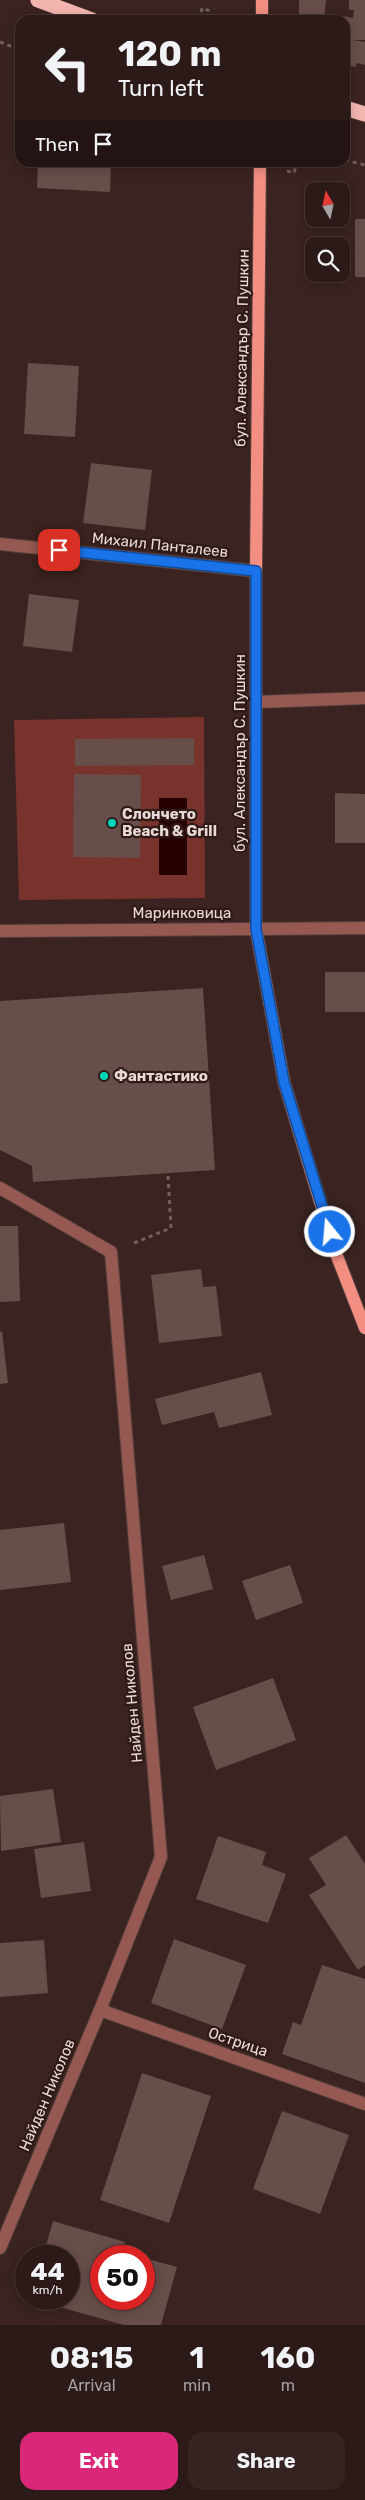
<!DOCTYPE html>
<html lang="en">
<head>
<meta charset="utf-8">
<style>
  body { margin:0; font-family:Rubik,sans-serif; background:#342321; color:#f1f3f6; height:100vh; display:flex; flex-direction:column; font-size:19px; white-space:nowrap }
  * { box-sizing:border-box; margin:0 }
  p { font-size:16px; color:#a6a1a2 }
  .icon { flex:none; width:28px; height:28px; fill:none; stroke:currentColor; stroke-width:2; stroke-linecap:round; stroke-linejoin:round }
  .map { position:relative; height:2325px; overflow:hidden }
  .panel { display:flex; flex-direction:column; background:#2c1a18; flex:1 }
  .panel>* { flex:none }
  .guide { position:absolute; left:15px; top:15px; width:335px; height:152px; border-radius:15px; box-shadow:0 2px 12px #0003,0 0 0 1px #483837; background:#2c1a18; color:#f1f3f6; overflow:hidden }
  .needle { width:32px; rotate:351deg }
  .tools { position:absolute; left:305px; top:182px; display:grid; gap:10px }
  .tools a { display:grid; place-items:center; width:45px; height:45px; border-radius:10px; background:#2c1a18; box-shadow:0 2px 12px #0003,0 0 0 1px #483837; font-size:25px }
  .speed { position:absolute; left:15px; top:2245px; display:flex; gap:10px; font-size:25px; font-weight:700; text-align:center }
  .speed>* { display:grid; place-content:center; width:65px; height:65px; border-radius:50%; background:#2c1a18; box-shadow:0 2px 12px #0003,0 0 0 1px #483837; line-height:1 }
  .speed small { font-size:12px; font-weight:400 }
  .speed .limit { border:8px solid #d22; background:#fff; color:#111 }
  .pin { position:absolute; display:grid; place-items:center; width:42px; height:42px; color:#fff; margin:-21px; border-radius:10px; box-shadow:0 2px 8px #0006 }
  .me { position:absolute; width:55px; margin:-28px; rotate:343deg; stroke-linejoin:round; filter:drop-shadow(0 0 4px #0008) }
  .turn { display:flex; align-items:center; gap:18px; height:105px; padding:0 20px; font-size:22px }
  .turn .icon { width:65px; height:65px; stroke-width:2.5 }
  .turn b { display:block; font-size:35px; line-height:42px }
  .then { display:flex; align-items:center; height:48px; padding:0 20px; background:#0003; gap:10px; font-size:19px }
  .eta { display:flex; justify-content:space-evenly; align-items:center; height:85px; text-align:center }
  .eta b { font-size:30px; font-weight:700; line-height:35px }
  .action { display:flex; gap:10px; margin-top:auto; padding:10px 20px }
  .action a { flex:1; height:58px; border-radius:15px; background:#db2777; color:#fff; font-size:20px; font-weight:700; line-height:58px; text-align:center }
  .action a+a { background:#342321; color:#f1f3f6 }
  .map>svg:first-child { display:block }
  .green { fill:#78332c }
  .water { fill:#270000 }
  .building { fill:#684e4b }
  .lines { fill:none; stroke-linecap:round; stroke-linejoin:round }
  .minor-casing { stroke:#56403d; stroke-width:14 }
  .major-casing { stroke:#56403d; stroke-width:14 }
  .highway-casing { stroke:#56403d; stroke-width:16 }
  .path { stroke:#745f5c; stroke-width:3; stroke-dasharray:4 4; stroke-linecap:butt }
  .minor { stroke:#965951; stroke-width:12 }
  .major { stroke:#f28e82; stroke-width:12 }
  .highway { stroke:#f3b6ae; stroke-width:15 }
  .route-casing { stroke:#114b97; stroke-width:12 }
  .route { stroke:#1a73e8; stroke-width:9 }
  .poi-dot { fill:#00d5b7; stroke:#2f1a17; stroke-width:2 }
  .labels { text-anchor:middle; dominant-baseline:central; stroke-width:4.5; stroke-linejoin:round; paint-order:stroke }
  .street-label { font-size:15px; fill:#e8d8d6; stroke:#2f1a17 }
  .poi-label { font-size:15px; font-weight:bold; fill:#e8d8d6; stroke:#2f1a17; text-anchor:start }
</style>
</head>
<body>
<div class="map">
<svg width="365" height="2325" viewBox="0 0 365 2325">
  <rect width="100%" height="100%" fill="#3a2320"/>
  <path class="green" d="M204,717L205,898L19,900L14,720Z"/>
  <path class="water" d="M159,798H187V875H159Z"/>
  <path class="building" d="M299,0H326L324,20H299Z
    M349,0H365V40H353L365,42V65L356,63V67L345,65V20H330L332,14L353,18L354,10H349Z
    M38,162H111L110,192L37,188Z
    M355,219H365V277H355Z
    M28,363L79,366L75,437L24,434Z
    M91,463L152,470L145,530L83,523Z
    M29,594L79,600L72,652L23,646Z
    M194,738V765L75,766V739Z
    M74,774L141,775L140,858L73,857Z
    M335,793L365,794V843H335Z
    M325,972H365V1012H325Z
    M203,988L215,1170L33,1182L32,1166L0,1150V1001Z
    M0,1226H18L20,1301L0,1302Z
    M201,1269L203,1287L216,1286L222,1336L159,1343L151,1275Z
    M2,1331L8,1383L0,1384V1332Z
    M261,1372L272,1415L219,1428L214,1412L162,1425L155,1399Z
    M64,1523L71,1582L0,1590V1530Z
    M204,1555L213,1589L171,1600L162,1566Z
    M290,1565L303,1603L256,1620L242,1581Z
    M273,1678L296,1740L216,1770L193,1707Z
    M53,1789L61,1842L1,1851L0,1796Z
    M346,1835L365,1864V1965L358,1970L309,1895L326,1885L309,1858Z
    M218,1836L266,1852L262,1865L286,1874L268,1923L196,1899Z
    M84,1842L91,1891L41,1898L34,1849Z
    M174,1939L246,1965L222,2029L151,2003Z
    M44,1940L48,1993L0,1997V1943Z
    M322,1965L365,1979V2083L282,2054L293,2022L301,2025Z
    M142,2073L211,2096L169,2223L100,2200Z
    M282,2111L349,2135L320,2214L253,2189Z
    M53,2221L125,2242L122,2252L136,2256H101V2299H144V2258L177,2267L161,2325H124L31,2299H69V2256H43Z"/>
  <g class="lines">
    <defs>
      <path id="minor" d="M0,544L256,571
        M257,702L365,698
        M0,931L365,928
        M0,1188L111,1252L161,1857L100,2010L0,2248
        M100,2010L365,2104"/>
      <path id="major" d="M262,20V0
        M260,162L256,571V929L284,1082L335,1251L365,1328"/>
      <path id="highway" d="M38,0L92,20
        M345,108L365,114"/>
    </defs>
    <use href="#minor" class="minor-casing"/>
    <use href="#major" class="major-casing"/>
    <use href="#highway" class="highway-casing"/>
    <path class="path" d="M200,20L202,8L213,12
      M0,42L20,50
      M345,160L365,165
      M287,171L294,173L297,162
      M134,1243L171,1228L168,1176"/>
    <use href="#minor" class="minor"/>
    <use href="#major" class="major"/>
    <use href="#highway" class="highway"/>
  </g>
  <g class="lines">
    <defs>
      <path id="route" d="M59,550L256,571V929L284,1082L330,1232"/>
    </defs>
    <use href="#route" class="route-casing"/>
    <use href="#route" class="route"/>
  </g>
  <g class="poi-dot">
    <circle cx="112" cy="823" r="5"/>
    <circle cx="104" cy="1076" r="5"/>
  </g>
  <g class="labels">
    <g class="street-label">
      <text transform="translate(242 348) rotate(-89)">бул. Александър С. Пушкин</text>
      <text transform="translate(160 545) rotate(6)">Михаил Панталеев</text>
      <text transform="translate(240 753) rotate(-90)">бул. Александър С. Пушкин</text>
      <text x="182" y="913">Маринковица</text>
      <text transform="translate(132 1703) rotate(-95)">Найден Николов</text>
      <text transform="translate(238 2042) rotate(19)">Острица</text>
      <text transform="translate(47 2095) rotate(-67)">Найден Николов</text>
    </g>
    <g class="poi-label">
      <text x="122" y="814">Слончето<tspan x="122" dy="17">Beach &amp; Grill</tspan></text>
      <text x="114" y="1076">Фантастико</text>
    </g>
  </g>
</svg>
<div class="tools">
<a><svg class="needle" viewBox="-14 -14 28 28"><path d="M0-13l5 13h-10z" fill="#e53935"/><path d="M0 13l5-13h-10z" fill="#a6a1a2"/></svg></a>
<a><svg class="icon" aria-label="search" viewBox="0 0 24 24"><circle cx="10" cy="10" r="6"/><path d="M15 15l6 6"/></svg></a>
</div>
<div class="speed"><div>44<small>km/h</small></div><div class="limit">50</div></div>
<div class="pin" style="left:59px;top:550px;background:#d93025"><svg class="icon" aria-label="arrive" viewBox="0 0 24 24"><path d="M6 21V4h12l-3 4 3 4H6"/></svg></div>
<svg class="me" style="left:330px;top:1232px" viewBox="-20 -20 40 40"><circle r="17" fill="#1a73e8" stroke="#fff" stroke-width="3"/><path d="M0-11L8 9 0 5-8 9z" fill="#fff"/></svg>
<div class="guide">
<div class="turn"><svg class="icon" aria-label="left" viewBox="0 0 24 24"><path d="M17 20v-9H6M10 6l-5 5 5 5"/></svg><div><b>120 m</b>Turn left</div></div>
<div class="then">Then<svg class="icon" aria-label="arrive" viewBox="0 0 24 24"><path d="M6 21V4h12l-3 4 3 4H6"/></svg></div>
</div>
</div>
<section class="panel">
<div class="eta">
<div><b>08:15</b><p>Arrival</p></div>
<div><b>1</b><p>min</p></div>
<div><b>160</b><p>m</p></div>
</div>
<div class="action"><a>Exit</a><a>Share</a></div>
</section>
</body>
</html>
